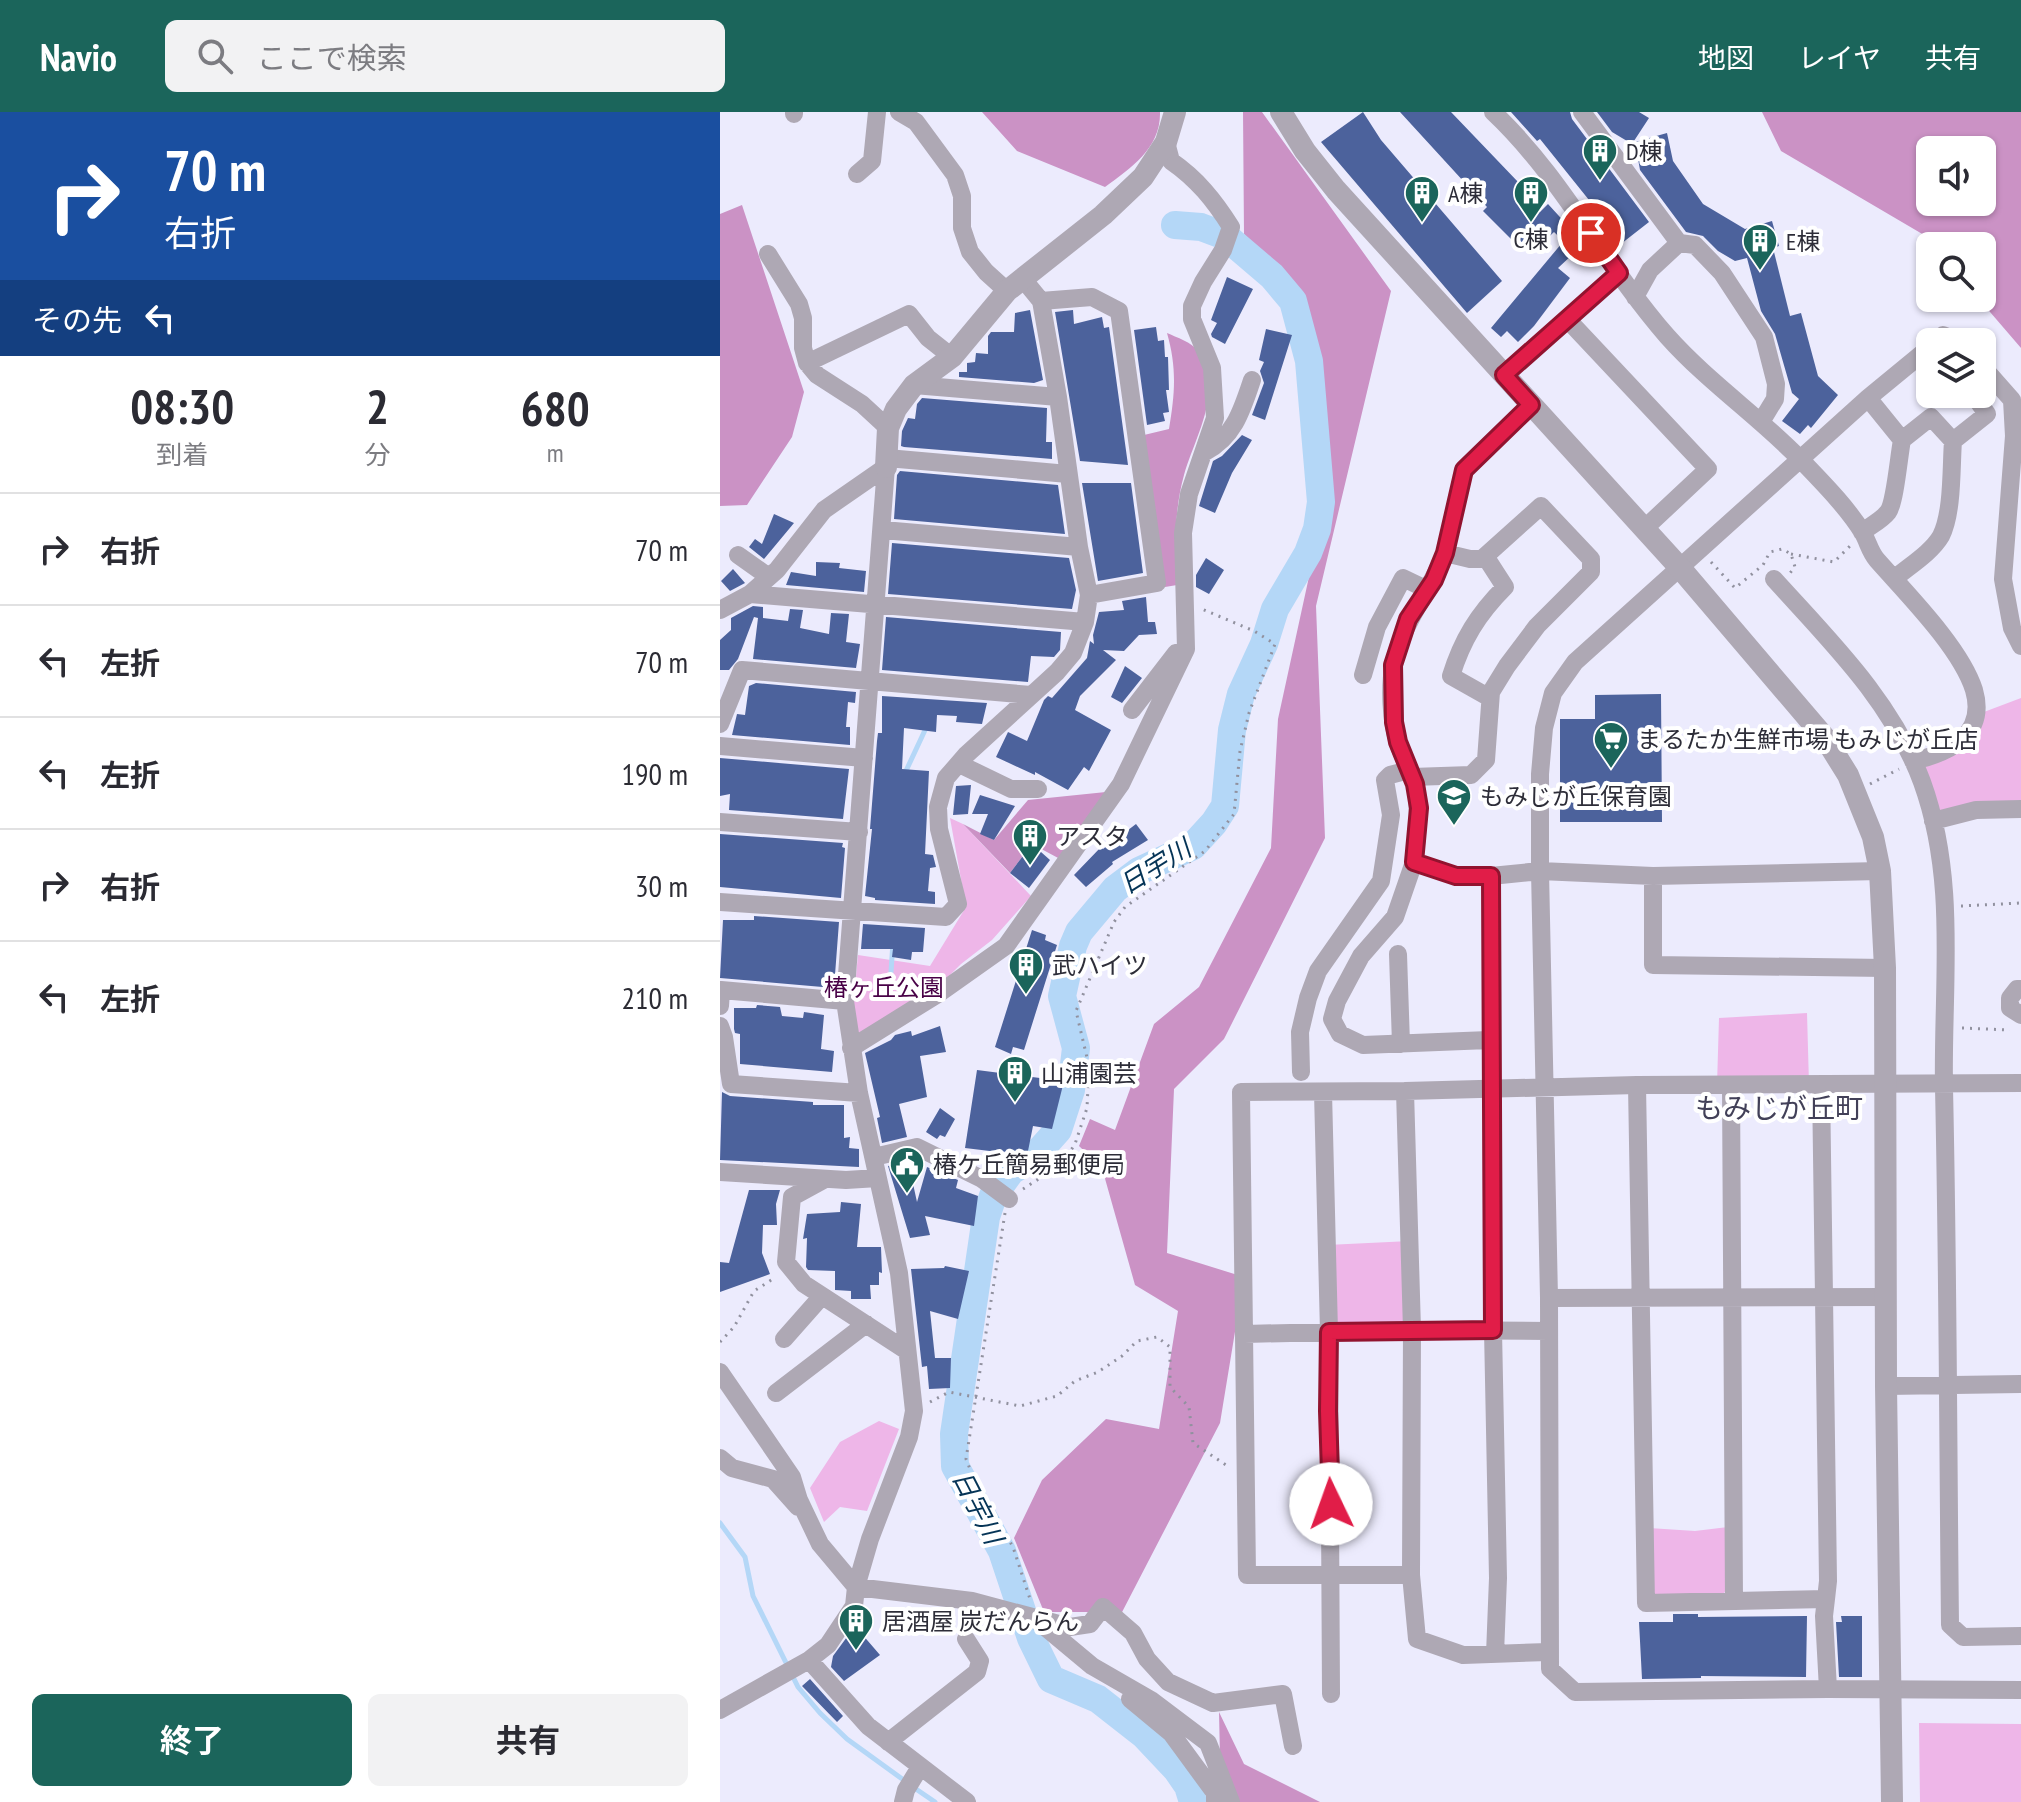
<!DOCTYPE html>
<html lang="ja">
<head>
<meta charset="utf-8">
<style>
  body { margin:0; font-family:"PT Sans Narrow","Noto Sans JP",sans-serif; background:#f2f2f3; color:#2b2b33; height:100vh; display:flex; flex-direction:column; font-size:30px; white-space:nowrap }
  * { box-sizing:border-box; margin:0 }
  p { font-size:26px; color:#7c7c81 }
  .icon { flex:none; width:44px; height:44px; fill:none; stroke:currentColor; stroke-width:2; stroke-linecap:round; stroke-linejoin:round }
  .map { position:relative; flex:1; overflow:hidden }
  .details { display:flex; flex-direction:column; background:#fff; width:720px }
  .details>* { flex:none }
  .banner { background:#1a4fa0; color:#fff; overflow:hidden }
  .buttons { position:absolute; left:1196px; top:24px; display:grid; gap:16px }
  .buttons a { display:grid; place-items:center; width:80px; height:80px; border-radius:12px; background:#fff; box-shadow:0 2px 6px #0004; font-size:40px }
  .pin { position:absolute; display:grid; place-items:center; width:68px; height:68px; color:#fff; margin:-34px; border:4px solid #fff; border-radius:50%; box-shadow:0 2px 8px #0007 }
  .me { position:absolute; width:88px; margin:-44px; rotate:357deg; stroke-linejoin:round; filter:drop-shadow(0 0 6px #0008) }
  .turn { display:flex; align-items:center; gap:28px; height:168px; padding:0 32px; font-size:36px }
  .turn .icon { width:104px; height:104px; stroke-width:2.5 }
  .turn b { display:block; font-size:56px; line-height:68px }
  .then { display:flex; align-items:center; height:76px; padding:0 32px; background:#0003; gap:16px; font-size:30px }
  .eta { display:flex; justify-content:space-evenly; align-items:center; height:136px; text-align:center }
  .eta b { font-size:48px; font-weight:700; line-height:56px }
  .button { display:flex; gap:16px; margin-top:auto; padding:16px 32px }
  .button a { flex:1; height:92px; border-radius:12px; background:#1b655b; color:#fff; font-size:32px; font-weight:700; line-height:92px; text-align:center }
  .button a+a { background:#f2f2f3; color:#2b2b33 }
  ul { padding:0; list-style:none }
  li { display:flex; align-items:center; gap:24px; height:112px; padding:0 32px; border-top:2px solid #e1e1e2 }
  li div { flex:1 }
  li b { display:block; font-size:30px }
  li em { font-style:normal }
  header { display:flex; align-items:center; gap:48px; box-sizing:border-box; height:112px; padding:0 40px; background:#1b655b; color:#fff }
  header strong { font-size:38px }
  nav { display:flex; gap:44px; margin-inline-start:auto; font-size:28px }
  .search { width:560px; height:72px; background:#f2f2f3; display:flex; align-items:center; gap:20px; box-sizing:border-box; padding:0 28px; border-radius:12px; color:#7c7c81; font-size:30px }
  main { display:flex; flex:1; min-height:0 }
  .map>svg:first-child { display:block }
  .green { fill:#eeb6e8 }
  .forest { fill:#cb92c5; fill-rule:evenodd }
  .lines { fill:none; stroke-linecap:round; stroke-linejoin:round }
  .stream { stroke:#b4d7f7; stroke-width:5 }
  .river { stroke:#b4d7f7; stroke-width:28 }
  .building { fill:#4c629c }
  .path { stroke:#91919f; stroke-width:3; stroke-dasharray:2 6; stroke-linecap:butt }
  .minor { stroke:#aea8b4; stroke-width:18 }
  .tertiary { stroke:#aea8b4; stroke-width:22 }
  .route-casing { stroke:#92132f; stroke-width:20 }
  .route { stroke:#e11d48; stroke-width:14 }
  .labels { text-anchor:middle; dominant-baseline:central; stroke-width:8; stroke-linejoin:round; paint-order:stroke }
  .poi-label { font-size:24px; fill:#2d2d38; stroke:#fff; text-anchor:start }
  .park-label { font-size:24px; fill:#480146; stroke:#fff }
  .water-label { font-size:26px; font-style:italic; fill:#053456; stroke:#fff }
  .quarter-label { font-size:28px; fill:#424058; stroke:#fff }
</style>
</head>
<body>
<header>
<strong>Navio</strong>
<div class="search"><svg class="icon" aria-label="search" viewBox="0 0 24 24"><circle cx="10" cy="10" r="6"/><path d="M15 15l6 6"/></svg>ここで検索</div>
<nav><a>地図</a><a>レイヤ</a><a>共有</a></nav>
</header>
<main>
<section class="details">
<div class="banner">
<div class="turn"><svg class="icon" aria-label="right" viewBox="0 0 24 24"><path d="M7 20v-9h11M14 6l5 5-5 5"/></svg><div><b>70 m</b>右折</div></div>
<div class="then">その先<svg class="icon" aria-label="left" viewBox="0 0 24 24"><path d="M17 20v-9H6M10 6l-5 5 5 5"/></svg></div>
</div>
<div class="eta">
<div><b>08:30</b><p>到着</p></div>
<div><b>2</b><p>分</p></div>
<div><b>680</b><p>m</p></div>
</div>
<ul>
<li><svg class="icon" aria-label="right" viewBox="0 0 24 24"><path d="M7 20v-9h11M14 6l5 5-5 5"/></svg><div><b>右折</b></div><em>70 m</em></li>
<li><svg class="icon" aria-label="left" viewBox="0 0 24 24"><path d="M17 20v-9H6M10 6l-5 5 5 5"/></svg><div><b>左折</b></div><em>70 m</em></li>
<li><svg class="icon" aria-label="left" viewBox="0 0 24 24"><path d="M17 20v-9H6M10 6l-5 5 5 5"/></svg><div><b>左折</b></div><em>190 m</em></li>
<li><svg class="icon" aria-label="right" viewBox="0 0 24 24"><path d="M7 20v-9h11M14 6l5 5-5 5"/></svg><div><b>右折</b></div><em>30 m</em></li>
<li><svg class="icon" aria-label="left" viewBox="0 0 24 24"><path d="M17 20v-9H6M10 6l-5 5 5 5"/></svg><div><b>左折</b></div><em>210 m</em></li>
</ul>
<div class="button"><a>終了</a><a>共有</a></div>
</section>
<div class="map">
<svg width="1301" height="1690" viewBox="0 0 1301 1690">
  <rect width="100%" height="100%" fill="#ecebfd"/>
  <path class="green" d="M1301,586V697L1213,709L1193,649L1208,646L1256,603Z
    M230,706L243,712L311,784L272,828L241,852L219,874L138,926L133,896L138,843L210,854L246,795Z
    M1087,901L1089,972L997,973L999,906Z
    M690,1129L692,1218L609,1220L607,1133Z
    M159,1309L179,1317L147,1399L120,1395L104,1410L90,1376L120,1330Z
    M1008,1415L1007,1477L1001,1485L933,1482L929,1416L975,1419Z
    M1199,1611L1301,1612V1690H1200Z"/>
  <path class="forest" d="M262,0H440C441,36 411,56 385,75L297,39Z
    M523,0H542L671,179L596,494L605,726L504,927L454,977L447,1141L524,1165L500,1311L400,1504L366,1500H324L294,1426L322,1368L386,1307L439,1317L458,1199L415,1173L382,1056L359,1034L370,1007L395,1018L434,912L479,875L551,736L558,607L609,373L586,193L524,122Z
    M1042,0H1301V236L1258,186H1262V134H1213L1204,123L1061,39ZM1210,38H1262V90H1210Z
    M22,93L84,280L72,325L27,393L0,394V102Z
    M447,221C456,225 473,231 478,239C505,278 475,324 464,363C454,399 455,435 457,473L445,475L424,323L449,317C455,281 457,256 447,221Z
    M386,680L340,747L312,732L290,761L243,712L274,728L308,688Z
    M499,1600L524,1652L600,1690H501Z"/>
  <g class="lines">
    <path class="stream" d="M185,661L206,616
      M171,860L173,830
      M0,1411L25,1445L33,1484L78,1575L100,1601L127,1627L185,1669
      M193,1675L215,1690"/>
    <path class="river" d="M455,113L481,115L505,124L552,164L573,189L589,249L601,390L597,417L588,441L555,497L544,532L521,582L512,618L505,694L494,711L473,734L419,759L395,777L359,820L353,834L342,884L356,936L351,978L338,1018L314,1045L291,1059L273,1084L266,1105L234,1322L235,1354L282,1439L311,1526L331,1567L378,1587L424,1623L457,1658L468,1674L473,1690"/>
  </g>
  <path class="building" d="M643,0L661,28L782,169L747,201L601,30Z
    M680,0H731L799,71L796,74L820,100L828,92L860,127L851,136L834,120L812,141L797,125L793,129L763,99L767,95Z
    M791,0H850L852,7L929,110L897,135L872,102L877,98L820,27L817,29Z
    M877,0H919L929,6L912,32L892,20Z
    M947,21L953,49L983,92L1025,117L1052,109L1059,134L1053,136L1070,204L1081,201L1098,264L1118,283L1091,316L1088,313L1080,322L1062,309L1079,287L1072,281L1055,222L1041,199L1027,146L1015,149L998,139L983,124L966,120L920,58L915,30Z
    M842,131L853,142L838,156L850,166L814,214L798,230L787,219L781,225L771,216Z
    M507,165L533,177L505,232L492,225L491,222L497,211L491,208Z
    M310,198L323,268L314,271L239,265V260H247V251L255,250L256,241L268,242V224L271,220H294L295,201Z
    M353,198L354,212L382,205L384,216L389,215L408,353L360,349L335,200Z
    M436,215L438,229L444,228L445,245H448L449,278H446L449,300L443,301L445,309L427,313L414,218Z
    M546,217L572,223L545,308L532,303L544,271L540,259L544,250L539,248Z
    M202,286L327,296L326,330H332V347L184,335L181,334L182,319L188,306L195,307L197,292Z
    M522,323L532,328L512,361L495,401L479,394L493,349L502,344Z
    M180,359L338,373L345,422L174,407L177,363Z
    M362,371H411L423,461L378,469Z
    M54,402L74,411L44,447L29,435L35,427L42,432Z
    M172,431L349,446L356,478L352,497L168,482Z
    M486,446L504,458L489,482L476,475V463Z
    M96,450L120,451L119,456L146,459L144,480L66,473L71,460L96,464Z
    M13,457L25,471L10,479L1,469Z
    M426,485L428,510H435L437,522L419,523L404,539L383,538L396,548L360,584L355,598L391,618L369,659L364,655L348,678L315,660V663L276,645L288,620L307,629L324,588L328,584L332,586L367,546L370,529L374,532L373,523L379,500L404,498L402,489Z
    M33,494L43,495V506L68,509L70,497L83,498L80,516L109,522L111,501L129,502L126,530L140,532L136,556L33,547L38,506L34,505L18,547L9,558H0V528L11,518V506Z
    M166,505L341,520L340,538L334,545L311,544L308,570L162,558Z
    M405,554L422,566L402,591L391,585Z
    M36,571L136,580L135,591L128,590L126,615H130V633L12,623L17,602L25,603L29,574Z
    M941,582L942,710H840V607H875V583Z
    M162,584L267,591L262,612L236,610L237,604L217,603L216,620L184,616L182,657L209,659L205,742L213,743L216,755L210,756L208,779L215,780V792L155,788V786L145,784L152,717H150L157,629L158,621H162Z
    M0,646L129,657L123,707L9,698L10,682L0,684Z
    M251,673L248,702L233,703L236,674Z
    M260,683L295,694L274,728L260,722L268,702H252Z
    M416,712L428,728L392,750L393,752L366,775L354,763L381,735L383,737Z
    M0,722L123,731L122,735L125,736L121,786L0,775Z
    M312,732L330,748L309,776L290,761Z
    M34,804L119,810L114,876L0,866L3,808H34Z
    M143,812L205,816L203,840H192L191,848L172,845L173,837H141Z
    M312,818L326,823L325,828L337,833L304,938L293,935L291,942L275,935Z
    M37,893L60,895L62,904L83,906L84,900L104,903L101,937L114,939L112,960L20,952V922L15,921L14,917V896H36Z
    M220,914L226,940L200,944L207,985L179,992L187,1025L162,1031L157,1006L160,1005L145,941L171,928L175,923L191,919L192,924Z
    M257,958L344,969L332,1017L313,1014L308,1039L278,1040L245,1036Z
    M2,980L10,984L93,990V993H124V1026L130,1025L129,1036L139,1037V1055L0,1048Z
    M220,996L235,1007L225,1025L220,1023L217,1027L206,1020Z
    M188,1049L197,1090L207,1055L238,1068L236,1076L258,1084L254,1114L205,1104L210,1123L190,1126L168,1054Z
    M29,1078H60L56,1092L57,1113H43L42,1141L50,1162L0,1180V1150L9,1151Z
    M121,1090L141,1092L137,1135H161L162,1161L159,1160V1173H150L151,1187H131V1179L115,1178V1159L88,1158L86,1155L87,1126L83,1127L87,1102L120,1100Z
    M225,1154L249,1159L238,1207L210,1199L215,1246H231L230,1276L209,1277L207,1254L202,1255L191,1157L224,1156Z
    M953,1502H978V1505L1087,1504L1086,1565L981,1564V1566L922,1567L919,1510H953Z
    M1121,1504H1142V1565H1119L1116,1510H1122Z
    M135,1514L160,1543L124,1569L111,1555L113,1544Z
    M90,1567L123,1604L117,1610L82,1574Z"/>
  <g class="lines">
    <path class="path" d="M1071,442L1114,450L1131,433
      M991,450L1015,476L1043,453L1050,440L1062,437L1071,442L1075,455L1070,461
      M1150,672L1179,657
      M1241,794L1301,791
      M1242,916L1290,918
      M303,1077L342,1052L355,1032L367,996L369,954L356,899L394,810L405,795L485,739L514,702L520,639L529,601L555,532L534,519L482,497
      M285,1101L246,1347L256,1372L293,1435L310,1487
      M0,1230L14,1215L34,1179L56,1165
      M210,1290L229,1280L300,1294L337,1284L355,1269L378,1260L402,1244L417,1229L437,1225L450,1235V1275L469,1295L473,1331L509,1355"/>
    <path class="minor" d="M179,0L196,10L235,63L242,84V116L250,140L266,160L287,179
      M773,0C843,66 884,152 947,224C987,269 1038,304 1080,347C1102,370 1127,395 1143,421C1148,430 1150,440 1157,448C1186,481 1241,536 1254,578C1267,623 1229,641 1193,649
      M862,0L959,131
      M74,2V0
      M137,62L152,49L157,0
      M48,142L79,192L83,206V236L87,251L97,263L142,292L168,316
      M915,185L930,158L959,131L975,133L1002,161L1044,225L1056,272L1055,287L1041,310
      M321,189L372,185L399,199L437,471L369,483
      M847,207L988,357L924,417
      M1216,230L1223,223L1240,230
      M87,251L189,202L208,226L232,245
      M1262,254L1292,288L1294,324L1283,467L1292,516L1301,534
      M784,263L899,161
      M194,273L338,285
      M1148,286L855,550L833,581L824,616L820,662V759L829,1186L830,1557L855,1580L1108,1577L1301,1578
      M1233,329L1267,302L1253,282
      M485,340C514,325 522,298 532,268
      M167,346L348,362
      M163,418L359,435
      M1142,420C1150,414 1162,408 1168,400C1175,391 1179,343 1182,328
      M725,441L744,358L811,293
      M18,443L49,465
      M765,444L785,475C758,502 742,528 731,564L770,586
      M1054,467C1110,529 1172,589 1202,670C1238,769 1222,873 1224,976C1228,1155 1228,1334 1230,1513L1243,1525L1301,1524
      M1174,467C1189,454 1211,441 1221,424C1233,400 1231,355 1233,329L1211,305L1182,328L1148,286L1210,235
      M30,482L365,510
      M0,498L30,482L57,458L104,398L166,355
      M643,563L657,515L683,466L708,478
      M412,598L456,541
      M0,612L22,558L311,583
      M0,634L144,646
      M239,652L291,677H318
      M692,665L751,663L766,648L771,580L787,554L817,514L871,460V447L821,394L762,447H750L725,441C710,480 682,510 674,552C669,575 671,609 678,631C683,647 693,661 696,677C700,702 697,726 694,750L736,764H771L773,1218L778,1466L775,1542
      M1213,709L1256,698L1301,697
      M0,710L139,720
      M694,750L675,805L641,844L617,889L612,907L620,922L643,933L769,928
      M1160,759L933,764V853L1165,856
      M771,764L820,759L933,764
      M0,790L226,805L238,792L219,717L218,695L226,666L246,643L337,560L353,541L365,510L369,483L359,435L338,285L321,189L303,167
      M678,842L681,932
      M1301,877H1297L1290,886V896L1301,903
      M0,894L1,878L125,889
      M0,914L4,925L11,972L139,981
      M131,936L221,880L286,834L401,672L466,537L463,421L469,382L495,306L492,256L472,207V194L483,170L503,138L511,115C494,88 477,67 451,49L446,30
      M581,960L580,920L588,886L598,859L661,769L671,703L665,668L670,663L689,658
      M1101,972L1108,1469L1106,1487
      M917,973L926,1491L1106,1487L1104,1504L1108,1577
      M1011,973L1014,1489
      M685,979L692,1218L691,1463L697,1527L743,1543L828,1540
      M603,980L609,1220L611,1582
      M154,1045L197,1035L262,1067L289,1087
      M0,1060L126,1068L158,1066
      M105,1067L72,1085L66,1150L84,1172L187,1239
      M829,1186L1167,1185
      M525,1222L692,1218L828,1219
      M64,1227L102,1184
      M0,1260L72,1365L79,1388L100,1432L136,1475L252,1489L350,1515L370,1512L383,1495L413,1521L427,1547L448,1570L493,1591L563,1582L573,1634
      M1166,1274L1301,1272
      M56,1281L146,1212
      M0,1346L12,1356L53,1367L78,1395
      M691,1463H527L521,980L685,979L917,973L1301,971
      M318,1509L372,1554L431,1588L488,1631L511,1690
      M89,1548L148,1614L247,1690
      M410,1587L451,1621L495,1681V1690
      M0,1598L89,1548L108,1533L134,1494L136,1475L150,1427L189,1325L194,1299L179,1161L139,981L125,889L166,355
      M168,1630L257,1560L260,1549L246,1527
      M183,1690L186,1678L200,1655"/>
    <path class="tertiary" d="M561,0L585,39L616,78L961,457L1105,626L1128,663L1153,725L1160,759L1165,856L1166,1274L1172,1690
      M166,355L168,316L176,297L194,273L232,245L287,179L383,103L423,65L446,30L455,0"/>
  </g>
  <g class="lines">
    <defs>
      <path id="route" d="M611,1392L608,1299L609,1220L773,1218L771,764H736L694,750L699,696L695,672L678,630L674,610L673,553L688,507L714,468L725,441L744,358L811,293L784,263L899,161L871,121"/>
    </defs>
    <use href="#route" class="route-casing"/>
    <use href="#route" class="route"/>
  </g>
  <defs>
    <symbol id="building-pin" viewBox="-11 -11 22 30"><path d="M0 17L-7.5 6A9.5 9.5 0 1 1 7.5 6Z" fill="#1b655b" stroke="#fff"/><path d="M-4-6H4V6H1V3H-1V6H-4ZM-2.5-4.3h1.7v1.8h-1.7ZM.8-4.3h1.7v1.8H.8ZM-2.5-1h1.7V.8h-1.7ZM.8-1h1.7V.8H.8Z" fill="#fff"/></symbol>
    <symbol id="supermarket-pin" viewBox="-11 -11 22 30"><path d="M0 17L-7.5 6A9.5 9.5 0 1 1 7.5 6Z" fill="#1b655b" stroke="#fff"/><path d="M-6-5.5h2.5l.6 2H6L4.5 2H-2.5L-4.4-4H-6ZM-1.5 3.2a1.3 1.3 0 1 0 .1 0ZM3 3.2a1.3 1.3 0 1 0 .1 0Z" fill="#fff"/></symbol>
    <symbol id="school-pin" viewBox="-11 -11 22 30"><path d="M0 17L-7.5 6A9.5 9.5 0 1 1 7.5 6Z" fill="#1b655b" stroke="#fff"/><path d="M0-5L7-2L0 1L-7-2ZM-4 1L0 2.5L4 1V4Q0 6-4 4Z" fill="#fff"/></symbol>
    <symbol id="civic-pin" viewBox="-11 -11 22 30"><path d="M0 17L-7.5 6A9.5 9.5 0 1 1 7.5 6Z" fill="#1b655b" stroke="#fff"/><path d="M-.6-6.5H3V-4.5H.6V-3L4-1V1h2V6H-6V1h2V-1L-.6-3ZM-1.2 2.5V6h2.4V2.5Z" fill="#fff"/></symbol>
  </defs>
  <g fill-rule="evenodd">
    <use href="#building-pin" x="860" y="19" width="40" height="54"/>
    <use href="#building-pin" x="682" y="61" width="40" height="54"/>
    <use href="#building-pin" x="791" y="61" width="40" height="54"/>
    <use href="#building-pin" x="1020" y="109" width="40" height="54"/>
    <use href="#supermarket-pin" x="871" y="607" width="40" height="54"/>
    <use href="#school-pin" x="714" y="664" width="40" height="54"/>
    <use href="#building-pin" x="290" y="704" width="40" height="54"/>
    <use href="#building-pin" x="286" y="833" width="40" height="54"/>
    <use href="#building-pin" x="275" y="941" width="40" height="54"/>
    <use href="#civic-pin" x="167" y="1032" width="40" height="54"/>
    <use href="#building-pin" x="116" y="1489" width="40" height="54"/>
  </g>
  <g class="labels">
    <g class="poi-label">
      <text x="906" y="39">D棟</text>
      <text x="728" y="81">A棟</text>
      <text x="811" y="127" text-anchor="middle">C棟</text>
      <text x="1066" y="129">E棟</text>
      <text x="917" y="627">まるたか生鮮市場 もみじが丘店</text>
      <text x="760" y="684">もみじが丘保育園</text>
      <text x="336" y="724">アスタ</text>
      <text x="332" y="853">武ハイツ</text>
      <text x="321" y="961">山浦園芸</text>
      <text x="213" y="1052">椿ケ丘簡易郵便局</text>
      <text x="162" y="1509">居酒屋 炭だんらん</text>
    </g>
    <g class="park-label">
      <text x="164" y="875">椿ヶ丘公園</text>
    </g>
    <g class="water-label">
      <text transform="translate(435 754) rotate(-32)">日宇川</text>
      <text transform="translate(258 1395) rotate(63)">日宇川</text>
    </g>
    <g class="quarter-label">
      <text x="1059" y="995">もみじが丘町</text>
    </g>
  </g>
</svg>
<div class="buttons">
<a><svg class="icon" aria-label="sound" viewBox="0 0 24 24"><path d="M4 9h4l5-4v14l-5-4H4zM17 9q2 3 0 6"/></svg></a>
<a><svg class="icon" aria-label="search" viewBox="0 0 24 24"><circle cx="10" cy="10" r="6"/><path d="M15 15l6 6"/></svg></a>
<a><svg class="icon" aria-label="layers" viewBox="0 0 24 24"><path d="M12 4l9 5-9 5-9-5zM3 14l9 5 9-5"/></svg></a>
</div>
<div class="pin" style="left:871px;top:121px;background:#d93025"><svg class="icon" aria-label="arrive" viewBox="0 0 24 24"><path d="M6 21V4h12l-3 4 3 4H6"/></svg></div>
<svg class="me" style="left:611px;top:1392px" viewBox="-20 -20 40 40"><circle r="19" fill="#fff"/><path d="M0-13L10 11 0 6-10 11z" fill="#e11d48"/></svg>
</div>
</main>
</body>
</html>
